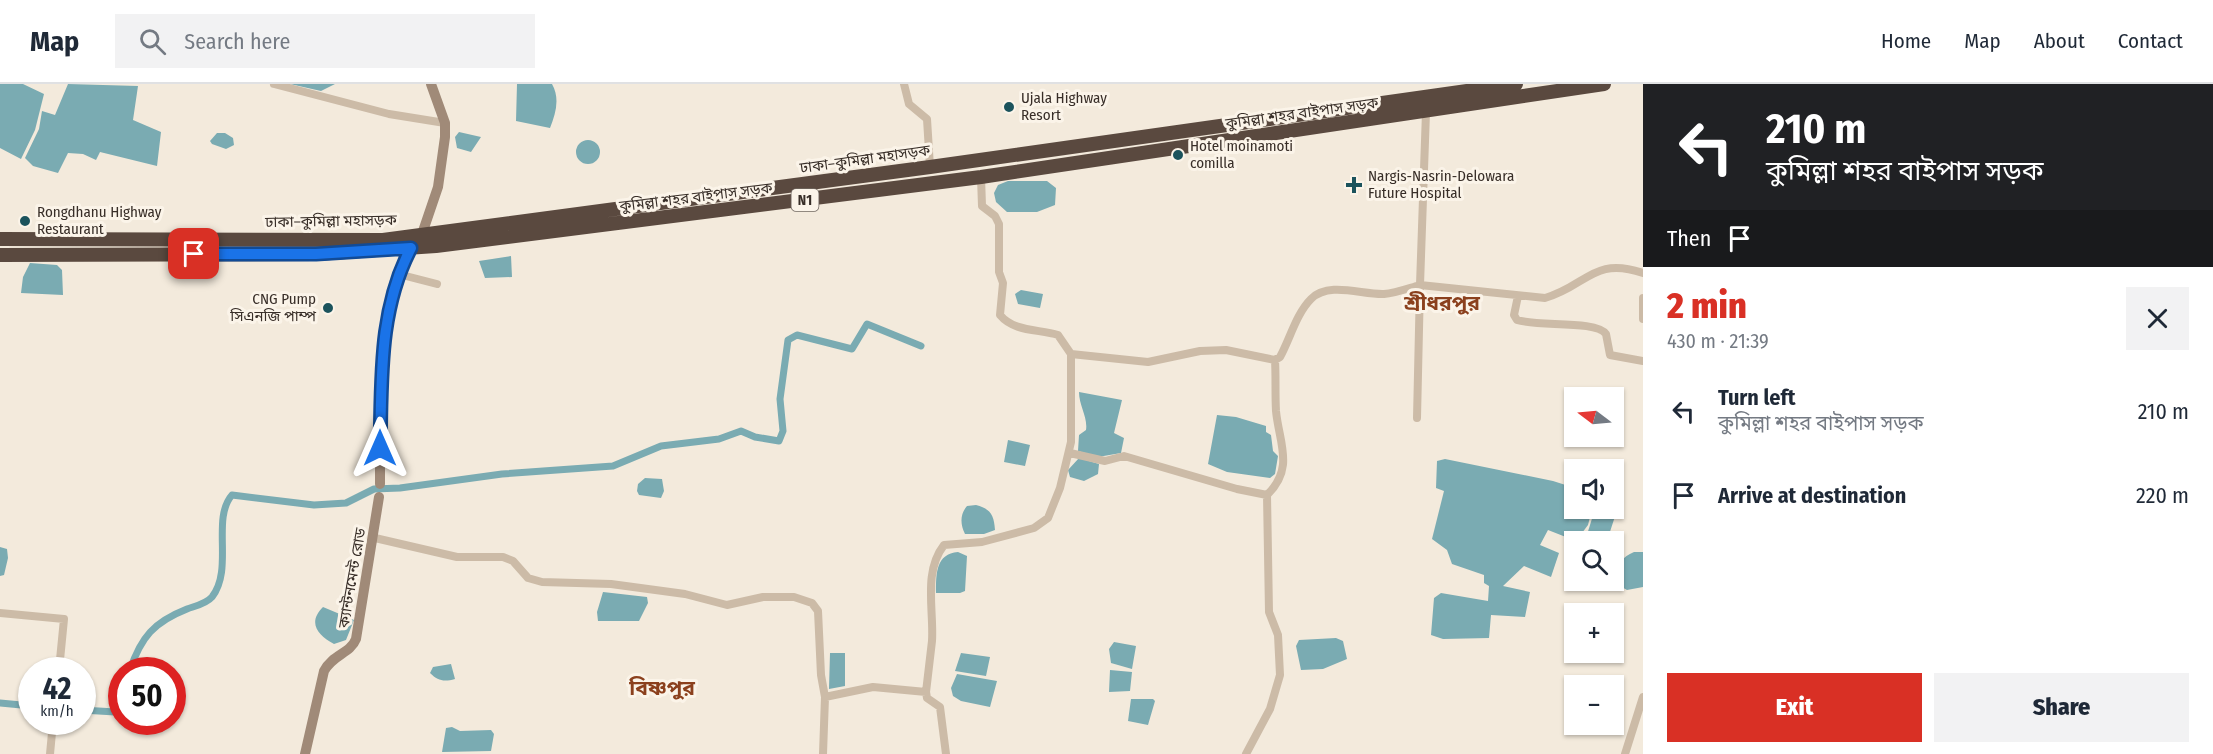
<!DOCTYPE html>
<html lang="en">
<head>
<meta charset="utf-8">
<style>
  body { margin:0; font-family:"Fira Sans Condensed","Noto Sans Bengali",sans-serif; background:#f2f2f3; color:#1f2937; height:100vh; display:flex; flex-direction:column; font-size:22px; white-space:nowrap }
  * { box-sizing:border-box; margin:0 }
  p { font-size:20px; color:#747a83 }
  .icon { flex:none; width:33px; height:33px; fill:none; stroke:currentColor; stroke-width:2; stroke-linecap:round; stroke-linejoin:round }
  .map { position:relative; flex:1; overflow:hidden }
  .drawer { display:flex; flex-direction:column; background:#fff; width:570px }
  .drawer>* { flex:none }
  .top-card { background:#202124; color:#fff; overflow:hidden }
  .needle { width:39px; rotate:286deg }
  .buttons { position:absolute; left:1564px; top:303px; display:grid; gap:12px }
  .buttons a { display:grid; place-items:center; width:60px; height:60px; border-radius:0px; background:#fff; box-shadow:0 2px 4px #0004; font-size:30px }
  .speed { position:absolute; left:18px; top:573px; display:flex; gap:12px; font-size:30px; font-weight:700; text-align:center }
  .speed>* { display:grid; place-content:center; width:78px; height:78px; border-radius:50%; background:#fff; box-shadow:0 2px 4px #0004; line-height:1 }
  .speed small { font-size:15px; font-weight:400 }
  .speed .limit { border:9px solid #d22; background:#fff; color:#111 }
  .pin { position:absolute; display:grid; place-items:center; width:51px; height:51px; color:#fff; margin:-26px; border-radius:12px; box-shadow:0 3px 9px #0006 }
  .me { position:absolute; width:66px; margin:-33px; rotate:0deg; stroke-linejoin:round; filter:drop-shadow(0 0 4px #0008) }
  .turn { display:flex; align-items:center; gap:21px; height:126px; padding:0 24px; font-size:27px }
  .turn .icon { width:78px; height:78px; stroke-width:2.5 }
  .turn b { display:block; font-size:42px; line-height:51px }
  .then { display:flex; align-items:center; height:57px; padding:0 24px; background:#0003; gap:12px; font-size:22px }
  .round { display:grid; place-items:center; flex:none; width:63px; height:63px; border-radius:0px; background:#f2f2f3 }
  .head { display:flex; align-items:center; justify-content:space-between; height:102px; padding:0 24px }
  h1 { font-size:36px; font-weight:800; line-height:45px; color:#d93025 }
  .cta { display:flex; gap:12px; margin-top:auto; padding:12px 24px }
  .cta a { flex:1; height:69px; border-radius:0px; background:#d93025; color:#fff; font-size:24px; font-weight:800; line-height:69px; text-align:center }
  .cta a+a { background:#f2f2f3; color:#1f2937 }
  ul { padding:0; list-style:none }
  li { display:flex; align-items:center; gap:18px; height:84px; padding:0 24px }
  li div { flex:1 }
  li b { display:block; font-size:22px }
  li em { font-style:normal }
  header { display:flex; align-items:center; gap:36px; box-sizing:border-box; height:84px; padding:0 30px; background:#fff; border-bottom:2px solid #e0e1e3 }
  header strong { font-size:28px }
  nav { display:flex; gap:33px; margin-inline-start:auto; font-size:21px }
  .search { width:420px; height:54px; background:#f2f2f3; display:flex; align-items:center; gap:15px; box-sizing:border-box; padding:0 21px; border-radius:0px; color:#747a83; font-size:22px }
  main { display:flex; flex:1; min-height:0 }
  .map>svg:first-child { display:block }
  .water { fill:#7aabb2 }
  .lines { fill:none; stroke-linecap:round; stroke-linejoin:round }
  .canal { stroke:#7aabb2; stroke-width:7 }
  .street { stroke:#ccbba7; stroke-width:8 }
  .secondary { stroke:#a08a78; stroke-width:10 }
  .highway { stroke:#5a493f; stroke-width:14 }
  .route-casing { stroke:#114b97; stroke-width:15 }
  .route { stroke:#1a73e8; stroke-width:10 }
  .poi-dot { fill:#1b535c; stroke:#fbf4e9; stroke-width:2 }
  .labels { text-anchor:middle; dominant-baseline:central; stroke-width:6; stroke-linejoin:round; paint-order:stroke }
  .shield { fill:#fbf4e9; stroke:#726962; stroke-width:1.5 }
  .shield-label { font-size:14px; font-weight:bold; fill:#382e28 }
  .poi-label { font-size:15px; fill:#382e28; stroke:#fbf4e9; text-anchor:start }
  .street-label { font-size:15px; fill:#382e28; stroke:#fbf4e9 }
  .district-label { font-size:21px; font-weight:bold; fill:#8b401d; stroke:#fbf4e9 }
</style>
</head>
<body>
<header>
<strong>Map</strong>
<div class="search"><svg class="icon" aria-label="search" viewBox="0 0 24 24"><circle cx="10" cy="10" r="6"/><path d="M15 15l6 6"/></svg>Search here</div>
<nav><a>Home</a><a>Map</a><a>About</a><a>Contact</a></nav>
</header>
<main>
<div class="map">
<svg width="1643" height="670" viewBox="0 0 1643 670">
  <rect width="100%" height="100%" fill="#f3eadc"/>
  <path class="water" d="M0,0H23L44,10L35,46L21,75L0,64Z
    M68,0L138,2L133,36L161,48L157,82L100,68L96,76L83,70L68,69L58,89L33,82L25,74L39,45L42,27L55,31Z
    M290,0H335L321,7Z
    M517,0H552C560,14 556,29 550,44L516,37Z
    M459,48L481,53L471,68L457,64L455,53Z
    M217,49H225L233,54L234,61L226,65L212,60L210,57Z
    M576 68a12 12 0 1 1 24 0a12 12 0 1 1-24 0Z
    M1008,97H1047L1056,104L1055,121L1037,128H1007L996,118L994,109L998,101Z
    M511,172L512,193L485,194L479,177Z
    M30,179L57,181L62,186L63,211L21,209L23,193Z
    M1021,206L1043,210L1040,224L1018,220L1015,210Z
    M1079,308L1122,316L1114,349L1124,354L1121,369L1098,373L1078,367L1079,351L1086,346C1088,333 1079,322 1079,308Z
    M1217,331L1236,333L1266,342V348L1271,351L1273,367L1278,372L1275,390L1270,394L1227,388L1208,380Z
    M1008,356L1030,361L1025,382L1004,378Z
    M1079,374L1099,380L1098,390L1084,397L1070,393L1068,386Z
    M1445,375L1553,397L1575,404V424L1592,425L1588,441L1576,457L1548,446L1540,461L1559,469L1551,493L1524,482L1503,502L1530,508L1525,533L1491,531L1489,554L1443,555L1431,551L1434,514L1441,509L1488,517L1489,502L1484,499V491L1452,480L1447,466L1432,455L1444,407L1436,404L1437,377Z
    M645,394L662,395L664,407L661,414L639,411L637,407L638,400Z
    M1614,418L1619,420L1607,457H1585L1595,425L1614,424Z
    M976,421C991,425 994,431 995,446L984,450H965C960,440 960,430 967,422Z
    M0,463L7,465L8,474L4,491L0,492Z
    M958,468L967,472L965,507L960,509H936C936,489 936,470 958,468Z
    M1634,468H1643V503L1627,506L1620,502C1617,485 1617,475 1634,468Z
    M603,508L647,513L648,519L639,537H598L597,528Z
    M323,523L354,536L346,556L334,560C318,551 307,539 323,523Z
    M1336,554L1343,557L1347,575L1323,585L1301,586L1296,562L1299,556Z
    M1114,558L1136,562L1132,585L1111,579L1109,565Z
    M830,569H845V602L829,605Z
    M961,569L990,573L986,592L955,587Z
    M451,580L455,595C444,598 438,597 430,589L433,583Z
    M1110,586L1132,588L1130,607L1109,608Z
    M957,590L997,597L990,623L961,617L953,612L951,604Z
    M1131,615H1153L1155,617L1148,641L1128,637Z
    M452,643L460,647L491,646L494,650L491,667L442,668L446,644Z"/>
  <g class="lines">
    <path class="canal" d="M130,586C141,553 154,538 187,525C195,522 206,520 212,513C234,485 211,435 232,411L314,421L346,419L374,405L400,404L502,390L613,382L661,362L719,355L741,347L755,353L779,357L783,347L780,315L788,256L797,251L852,265L867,240L921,262
      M0,619L32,622
      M82,626L115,628L122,611"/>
    <path class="street" d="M274,0L389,30L445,39
      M904,0L909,20L927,35L930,83
      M1426,28L1420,201L1545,214C1587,202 1593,172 1643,189
      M398,190L437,200
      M1518,212L1514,231L1517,236C1538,243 1596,236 1606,250L1610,271L1643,277
      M1643,214V235
      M1071,270L1148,278L1200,267L1226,266L1275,276L1280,273C1290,255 1296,230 1311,215C1329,197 1362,211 1384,210C1396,209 1409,204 1420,201L1417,334
      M1070,369L1105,377L1124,372L1237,405L1267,411
      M375,454L457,473H503L513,477L528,494L542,498L611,500L685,510L727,521L763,513H794L812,519L818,527L821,591L825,613L823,670
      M0,529L64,535L59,586
      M825,613L873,603L926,608
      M50,670L53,638
      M946,670L940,623L927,614L926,608C928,591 930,574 932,557C934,526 923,488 944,461L982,458L1034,444L1048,434L1060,404L1071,358V270L1058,251C1039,245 1014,248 1000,231L1003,199L999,188V140L995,132L982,122L981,93
      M1246,670L1270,625L1280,591L1278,551L1269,528L1267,411C1295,384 1279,359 1276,327C1275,310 1276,293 1275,276
      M1625,670L1643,613"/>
    <path class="secondary" d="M380,400V290L391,212L398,190L411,164L422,150L438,103L445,53V39L431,0
      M305,670L324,587C333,570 350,570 356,555L379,413"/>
    <path class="highway" d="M0,155L383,156L930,83L1516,0
      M0,171L316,170L436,162L981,93L1604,0"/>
  </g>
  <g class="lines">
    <defs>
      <path id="route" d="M194,170H316L411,164C378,227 382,296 380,364"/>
    </defs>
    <use href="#route" class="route-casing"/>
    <use href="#route" class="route"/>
  </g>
  <g class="poi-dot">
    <circle cx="1009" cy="23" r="6"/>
    <circle cx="1178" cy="71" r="6"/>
    <path d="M1351 92h6v6h6v6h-6v6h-6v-6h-6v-6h6z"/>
    <circle cx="25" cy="137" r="6"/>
    <circle cx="328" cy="224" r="6"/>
  </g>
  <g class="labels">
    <rect class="shield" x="791.5" y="105" width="27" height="22" rx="4.5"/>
    <g class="shield-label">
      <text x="805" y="116">N1</text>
    </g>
    <g class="poi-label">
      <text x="1021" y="14">Ujala Highway<tspan x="1021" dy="17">Resort</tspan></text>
      <text x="1190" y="62">Hotel moinamoti<tspan x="1190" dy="17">comilla</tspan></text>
      <text x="1368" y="92">Nargis-Nasrin-Delowara<tspan x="1368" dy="17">Future Hospital</tspan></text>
      <text x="37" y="128">Rongdhanu Highway<tspan x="37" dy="17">Restaurant</tspan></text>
      <text x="316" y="215" text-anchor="end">CNG Pump<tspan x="316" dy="17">সিএনজি পাম্প</tspan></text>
    </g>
    <g class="street-label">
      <text transform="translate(1302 29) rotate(-8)">কুমিল্লা শহর বাইপাস সড়ক</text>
      <text transform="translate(865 75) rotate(-8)">ঢাকা–কুমিল্লা মহাসড়ক</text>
      <text transform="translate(696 113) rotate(-7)">কুমিল্লা শহর বাইপাস সড়ক</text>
      <text transform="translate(331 137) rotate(-1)">ঢাকা–কুমিল্লা মহাসড়ক</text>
      <text transform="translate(352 494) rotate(-80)">ক্যান্টনমেন্ট রোড</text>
    </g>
    <g class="district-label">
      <text x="1442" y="219">শ্রীধরপুর</text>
      <text x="662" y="604">বিষ্ণপুর</text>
    </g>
  </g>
</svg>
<div class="buttons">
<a><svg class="needle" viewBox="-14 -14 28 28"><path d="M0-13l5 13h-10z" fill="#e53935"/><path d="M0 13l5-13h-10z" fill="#747a83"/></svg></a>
<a><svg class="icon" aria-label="sound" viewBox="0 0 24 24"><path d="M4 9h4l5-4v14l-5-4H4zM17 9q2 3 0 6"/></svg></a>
<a><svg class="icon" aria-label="search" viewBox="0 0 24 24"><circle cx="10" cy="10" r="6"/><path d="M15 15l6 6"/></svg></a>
<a>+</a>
<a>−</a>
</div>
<div class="speed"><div>42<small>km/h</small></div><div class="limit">50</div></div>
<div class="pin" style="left:194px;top:170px;background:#d93025"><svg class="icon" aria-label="arrive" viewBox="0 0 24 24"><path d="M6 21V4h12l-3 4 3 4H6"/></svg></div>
<svg class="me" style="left:380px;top:364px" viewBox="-20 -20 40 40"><path d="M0-17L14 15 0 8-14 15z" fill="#1a73e8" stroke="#fff" stroke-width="4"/></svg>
</div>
<section class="drawer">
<div class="top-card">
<div class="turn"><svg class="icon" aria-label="left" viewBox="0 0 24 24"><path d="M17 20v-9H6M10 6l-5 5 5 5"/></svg><div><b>210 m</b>কুমিল্লা শহর বাইপাস সড়ক</div></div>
<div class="then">Then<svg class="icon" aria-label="arrive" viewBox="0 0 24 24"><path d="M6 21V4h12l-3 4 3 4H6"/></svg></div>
</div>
<div class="head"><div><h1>2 min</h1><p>430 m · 21:39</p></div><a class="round"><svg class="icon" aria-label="close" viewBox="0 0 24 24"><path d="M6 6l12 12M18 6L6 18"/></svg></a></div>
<ul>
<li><svg class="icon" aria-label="left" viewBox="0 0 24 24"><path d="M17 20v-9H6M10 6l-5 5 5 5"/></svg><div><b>Turn left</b><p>কুমিল্লা শহর বাইপাস সড়ক</p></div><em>210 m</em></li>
<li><svg class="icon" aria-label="arrive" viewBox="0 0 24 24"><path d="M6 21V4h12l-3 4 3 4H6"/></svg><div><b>Arrive at destination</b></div><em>220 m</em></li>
</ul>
<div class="cta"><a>Exit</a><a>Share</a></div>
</section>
</main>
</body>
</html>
